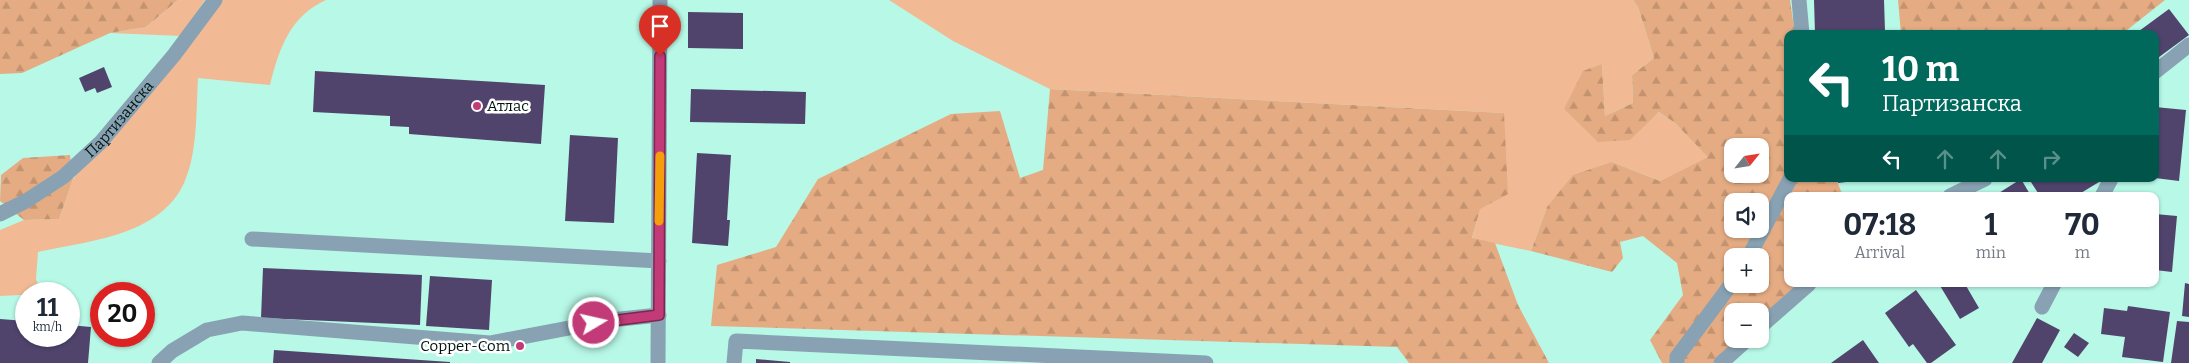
<!DOCTYPE html>
<html lang="en">
<head>
<meta charset="utf-8">
<style>
  body { margin:0; font-family:Bitter,serif; background:#f6f6f7; color:#1f2937; height:100vh; display:flex; flex-direction:column; font-size:19px; white-space:nowrap }
  * { box-sizing:border-box; margin:0 }
  p { font-size:16px; color:#747a83 }
  .icon { flex:none; width:28px; height:28px; fill:none; stroke:currentColor; stroke-width:2; stroke-linecap:round; stroke-linejoin:round }
  .map { position:relative; flex:1; overflow:hidden }
  .panel { position:absolute; left:1784px; top:192px; width:375px; height:95px; display:flex; flex-direction:column; background:#fff; border-radius:10px; box-shadow:0 1px 4px #0004 }
  .panel>* { flex:none }
  .guide { position:absolute; left:1784px; top:30px; width:375px; height:152px; border-radius:10px; box-shadow:0 1px 4px #0004; background:#00695c; color:#fff; overflow:hidden }
  .needle { width:32px; rotate:60deg }
  .controls { position:absolute; left:1724px; top:138px; display:grid; gap:10px }
  .controls a { display:grid; place-items:center; width:45px; height:45px; border-radius:10px; background:#fff; box-shadow:0 1px 4px #0004; font-size:25px }
  .speed { position:absolute; left:15px; top:282px; display:flex; gap:10px; font-size:25px; font-weight:700; text-align:center }
  .speed>* { display:grid; place-content:center; width:65px; height:65px; border-radius:50%; background:#fff; box-shadow:0 1px 4px #0004; line-height:1 }
  .speed small { font-size:12px; font-weight:400 }
  .speed .limit { border:8px solid #d22; background:#fff; color:#111 }
  .pin { position:absolute; display:grid; place-items:center; width:42px; height:42px; color:#fff; margin:-51px -21px; border-radius:50% 50% 50% 0; rotate:-45deg; box-shadow:0 0 5px #0007 }
  .pin .icon { rotate:45deg }
  .me { position:absolute; width:55px; margin:-28px; rotate:81deg; stroke-linejoin:round; filter:drop-shadow(0 0 4px #0008) }
  .turn { display:flex; align-items:center; gap:18px; height:105px; padding:0 15px; font-size:22px }
  .turn .icon { width:65px; height:65px; stroke-width:2.5 }
  .turn b { display:block; font-size:35px; line-height:42px }
  .lanes { display:flex; align-items:center; height:48px; padding:0 15px; background:#0003; justify-content:center; gap:25px; direction:ltr }
  .lanes .off { opacity:.35 }
  .eta { display:flex; justify-content:space-evenly; align-items:center; height:85px; text-align:center }
  .eta b { font-size:30px; font-weight:700; line-height:35px }
  .map>svg:first-child { display:block }
  .green { fill:#f1ba94 }
  .forest { fill:url(#forest-firs); fill-rule:evenodd }
  .building { fill:#50446d }
  .lines { fill:none; stroke-linecap:round; stroke-linejoin:round }
  .minor { stroke:#88a2b3; stroke-width:15 }
  .route-casing { stroke:#7e264e; stroke-width:12 }
  .route { stroke:#c23b78; stroke-width:9 }
  .slow { stroke:#f59e0b; stroke-width:9 }
  .poi-dot { fill:#c23b78; stroke:#fff; stroke-width:2 }
  .labels { text-anchor:middle; dominant-baseline:central; stroke-width:5; stroke-linejoin:round; paint-order:stroke }
  .poi-label { font-size:15px; fill:#00140f; stroke:#fff; text-anchor:start }
  .street-label { font-size:15px; fill:#00140f; stroke:#fff }
</style>
</head>
<body>
<div class="map">
<svg width="2189" height="363" viewBox="0 0 2189 363">
  <defs>
    <pattern id="forest-firs" width="22" height="20" patternUnits="userSpaceOnUse" patternTransform="scale(1.25)"><rect width="22" height="20" fill="#e5ac83"/><path d="M5 1l3.5 6h-7zM16 11l3.5 6h-7z" fill="#c39370"/></pattern>
  </defs>
  <rect width="100%" height="100%" fill="#b7f8e7"/>
  <path class="green" d="M178,0H205L181,36L110,33L146,27Z
    M219,0H326C290,16 279,49 270,85L198,78C196,111 198,152 184,183C160,236 88,241 38,252L36,279L41,294L0,296V230L24,220L59,219L73,179Z
    M889,0H1633L1638,7L1654,58L1632,75L1633,103L1605,116L1602,64L1564,109L1630,139L1659,112L1675,123L1709,157L1660,181L1612,162L1547,207L1531,251L1472,239L1504,113L1050,89L953,41Z"/>
  <path class="forest" d="M0,0H178L146,27L110,33L22,73L0,74Z
    M1633,0H1790L1795,34H1788V179H1836L1843,196H1788V284H1798L1760,319V311H1732V339H1739L1713,363H1662L1650,340L1683,295L1677,263L1643,236L1620,242L1623,258L1612,272L1531,251L1547,207L1573,175L1612,162L1660,181L1708,157L1675,123L1659,112L1630,140L1598,142L1564,109L1583,71L1602,64L1605,116L1633,103L1632,75L1654,58L1638,7ZM1732,146H1760V174H1732ZM1732,201H1760V229H1732ZM1732,256H1760V284H1732Z
    M1898,0H2165L2122,34H1901Z
    M1050,89L1504,113L1508,194L1480,209L1472,238L1495,243L1518,305L1549,363H1409L1397,347L711,326L717,265L776,247L818,179L951,114L1000,111L1020,178L1043,170Z
    M70,155L73,179L59,219L24,220L0,201L1,175L23,158Z"/>
  <path class="building" d="M1814,0H1884L1885,31L1815,34Z
    M2169,9L2189,35L2155,60V34H2135Z
    M688,12L743,13V49L688,48Z
    M104,67L112,87L97,93L95,88L85,92L79,78Z
    M315,71L545,85L541,144L409,134V127L390,126V116L313,112Z
    M691,89L806,92L805,124L690,122Z
    M2155,107L2186,110L2179,181L2155,178Z
    M570,135L618,138L614,223L565,221Z
    M697,153L731,155L727,220H730L728,246L692,243Z
    M1838,179H1862V180L1838,183Z
    M2021,179L2031,196H1994Z
    M2029,179H2104L2076,196H2040Z
    M2155,214L2177,216L2172,272L2155,270Z
    M263,268L422,275L420,325L261,318Z
    M430,276L492,280L489,330L426,326Z
    M2185,283L2189,284V317L2182,316Z
    M1939,284H1965L1979,308L1960,319Z
    M1916,290L1956,345L1931,363H1927L1913,344L1909,347L1885,313Z
    M2128,306L2170,312L2163,362L2122,357L2125,337L2101,334L2104,308L2127,311Z
    M2037,318L2060,330L2042,363H2012Z
    M0,319L26,321V336H69V325L91,327L88,363H0Z
    M2177,321L2189,322V363H2171Z
    M2074,333L2089,343L2078,357L2064,347Z
    M1863,340L1879,363H1831Z
    M274,350L450,362V363H273Z
    M756,359L790,362V363H756Z"/>
  <g class="lines">
    <g class="minor">
      <path d="M1799,0L1802,34"/>
      <path d="M2155,72L2189,45"/>
      <path d="M1950,196L1985,179"/>
      <path d="M2102,196L2111,179"/>
      <path id="s1" d="M0,214L26,201L63,177L101,142L174,55L215,0"/>
      <path d="M252,239L659,261"/>
      <path d="M1749,256L1790,179"/>
      <path d="M2042,307L2054,284"/>
      <path d="M1760,327L1809,284"/>
      <path d="M159,363L172,351L207,330L242,323L490,343L611,320L659,315"/>
      <path d="M658,363L660,0"/>
      <path d="M734,363L736,341L1206,363"/>
      <path d="M1677,363V357L1732,283"/>
      <path d="M1721,363L1748,339"/>
    </g>
  </g>
  <g class="lines">
    <defs>
      <path id="route" d="M594,323L659,315L660,56"/>
    </defs>
    <use href="#route" class="route-casing"/>
    <use href="#route" class="route"/>
    <path class="slow" d="M659,221L660,156"/>
  </g>
  <g class="poi-dot">
    <circle cx="477" cy="106" r="5"/>
    <circle cx="520" cy="346" r="5"/>
  </g>
  <g class="labels">
    <g class="poi-label">
      <text x="487" y="106">Атлас</text>
      <text x="510" y="346" text-anchor="end">Copper-Com</text>
    </g>
    <g class="street-label">
      <text stroke="none"><textPath href="#s1" startOffset="154">Партизанска</textPath></text>
    </g>
  </g>
</svg>
<div class="controls">
<a><svg class="needle" viewBox="-14 -14 28 28"><path d="M0-13l5 13h-10z" fill="#e53935"/><path d="M0 13l5-13h-10z" fill="#747a83"/></svg></a>
<a><svg class="icon" aria-label="sound" viewBox="0 0 24 24"><path d="M4 9h4l5-4v14l-5-4H4zM17 9q2 3 0 6"/></svg></a>
<a>+</a>
<a>−</a>
</div>
<div class="speed"><div>11<small>km/h</small></div><div class="limit">20</div></div>
<div class="pin" style="left:660px;top:56px;background:#d93025"><svg class="icon" aria-label="arrive" viewBox="0 0 24 24"><path d="M6 21V4h12l-3 4 3 4H6"/></svg></div>
<svg class="me" style="left:594px;top:323px" viewBox="-20 -20 40 40"><circle r="17" fill="#c23b78" stroke="#fff" stroke-width="3"/><path d="M0-11L8 9 0 5-8 9z" fill="#fff"/></svg>
<div class="guide">
<div class="turn"><svg class="icon" aria-label="left" viewBox="0 0 24 24"><path d="M17 20v-9H6M10 6l-5 5 5 5"/></svg><div><b>10 m</b>Партизанска</div></div>
<div class="lanes"><svg class="icon" aria-label="left" viewBox="0 0 24 24"><path d="M17 20v-9H6M10 6l-5 5 5 5"/></svg><svg class="icon off" aria-label="ahead" viewBox="0 0 24 24"><path d="M12 20V5M6 11l6-6 6 6"/></svg><svg class="icon off" aria-label="ahead" viewBox="0 0 24 24"><path d="M12 20V5M6 11l6-6 6 6"/></svg><svg class="icon off" aria-label="right" viewBox="0 0 24 24"><path d="M7 20v-9h11M14 6l5 5-5 5"/></svg></div>
</div>
<section class="panel">
<div class="eta">
<div><b>07:18</b><p>Arrival</p></div>
<div><b>1</b><p>min</p></div>
<div><b>70</b><p>m</p></div>
</div>
</section>
</div>
</body>
</html>
